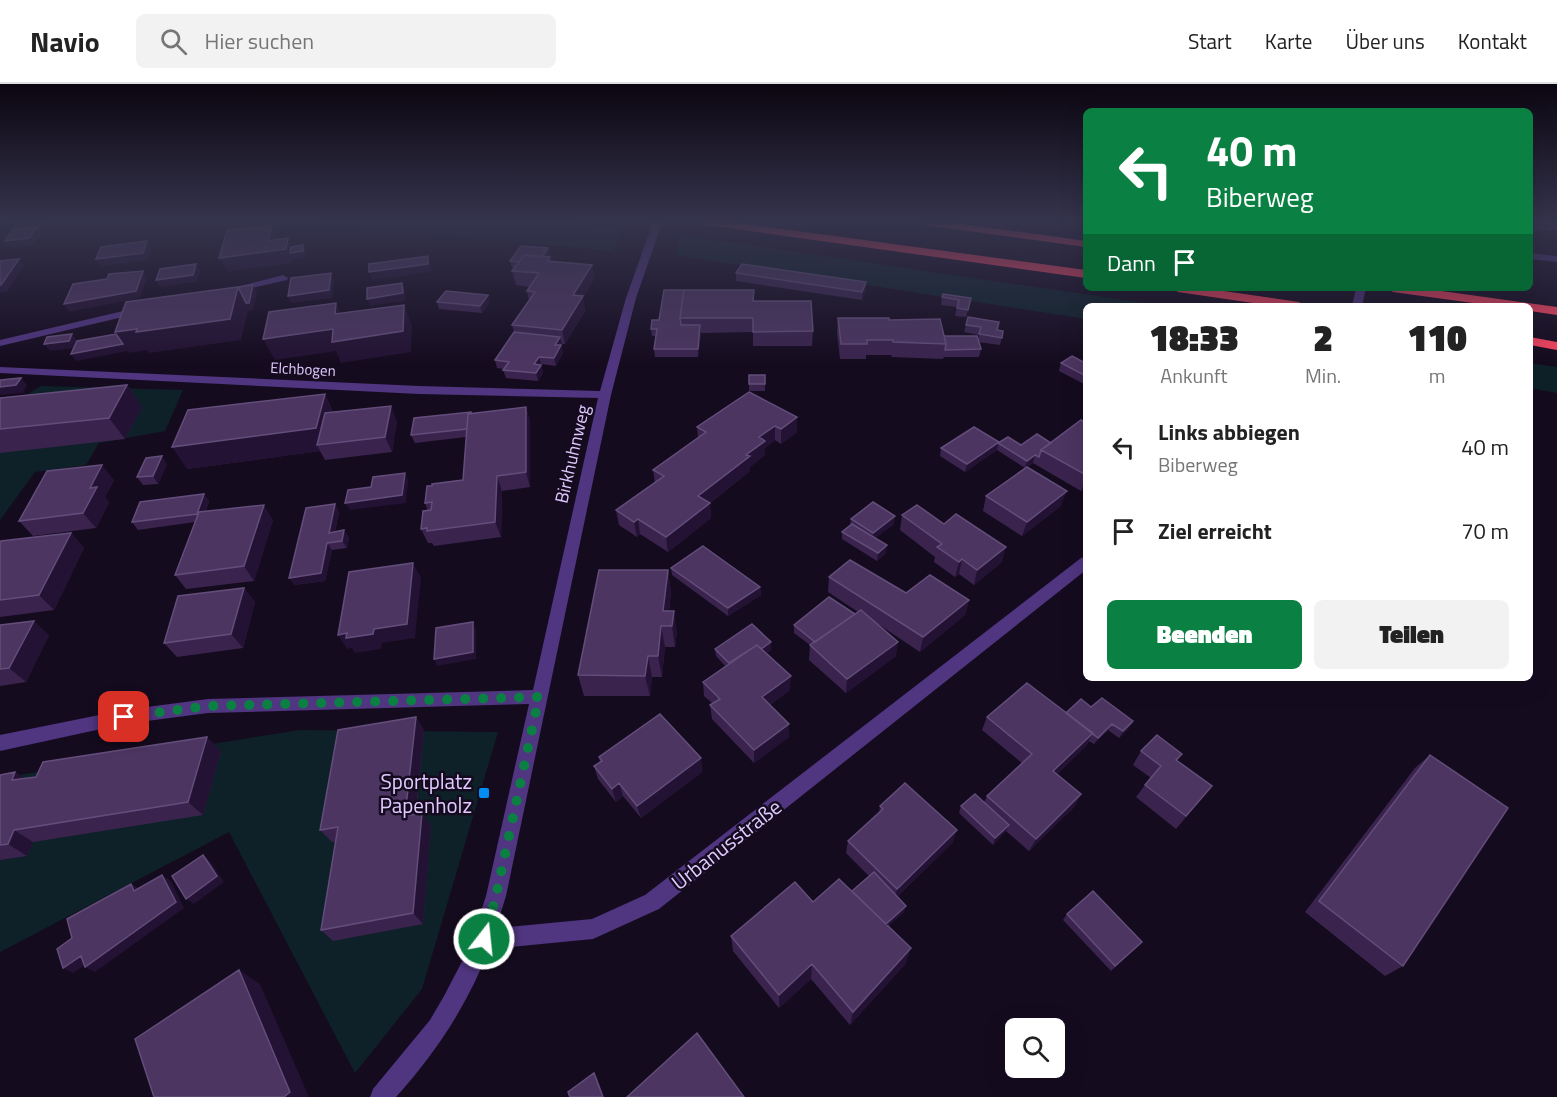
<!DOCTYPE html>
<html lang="de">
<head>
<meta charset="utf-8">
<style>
  body { margin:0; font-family:"Titillium Web",sans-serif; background:#f2f2f2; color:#222; height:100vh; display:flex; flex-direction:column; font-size:22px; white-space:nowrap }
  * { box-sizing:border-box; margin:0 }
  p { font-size:20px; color:#767676 }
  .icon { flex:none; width:33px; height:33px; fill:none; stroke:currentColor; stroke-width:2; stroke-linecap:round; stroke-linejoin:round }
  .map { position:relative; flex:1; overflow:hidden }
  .side { position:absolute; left:1083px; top:219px; width:450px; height:378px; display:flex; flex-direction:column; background:#fff; border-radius:9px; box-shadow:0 6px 24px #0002 }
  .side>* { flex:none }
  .top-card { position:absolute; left:1083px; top:24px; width:450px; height:183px; border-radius:9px; box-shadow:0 6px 24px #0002; background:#0b8043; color:#fff; overflow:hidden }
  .fabs { position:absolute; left:1005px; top:934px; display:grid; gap:12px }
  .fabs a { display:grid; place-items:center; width:60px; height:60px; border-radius:9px; background:#fff; box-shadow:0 6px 24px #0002; font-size:30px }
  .pin { position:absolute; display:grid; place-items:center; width:51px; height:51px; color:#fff; margin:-26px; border-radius:12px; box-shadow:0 3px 9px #0006 }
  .me { position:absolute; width:66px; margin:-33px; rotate:16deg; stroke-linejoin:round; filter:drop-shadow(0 0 4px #0008) }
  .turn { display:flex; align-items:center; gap:21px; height:126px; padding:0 24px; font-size:27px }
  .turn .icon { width:78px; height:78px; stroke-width:2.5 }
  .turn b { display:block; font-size:42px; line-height:51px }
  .then { display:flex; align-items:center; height:57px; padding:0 24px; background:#0003; gap:12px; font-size:22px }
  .eta { display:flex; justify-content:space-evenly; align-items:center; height:102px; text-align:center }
  .eta b { font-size:36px; font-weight:800; line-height:42px }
  .cta { display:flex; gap:12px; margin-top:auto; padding:12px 24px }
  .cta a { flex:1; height:69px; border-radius:9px; background:#0b8043; color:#fff; font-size:24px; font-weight:800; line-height:69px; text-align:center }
  .cta a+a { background:#f2f2f2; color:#222 }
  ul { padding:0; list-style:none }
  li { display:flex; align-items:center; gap:18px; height:84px; padding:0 24px }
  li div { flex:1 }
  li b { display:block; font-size:22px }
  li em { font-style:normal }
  header { display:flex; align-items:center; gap:36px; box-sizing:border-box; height:84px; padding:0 30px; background:#fff; border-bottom:2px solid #e0e0e0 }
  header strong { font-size:28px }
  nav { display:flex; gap:33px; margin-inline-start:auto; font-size:21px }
  .search { width:420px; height:54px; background:#f2f2f2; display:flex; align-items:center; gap:15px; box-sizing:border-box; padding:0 21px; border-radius:9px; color:#767676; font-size:22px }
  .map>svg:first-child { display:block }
  .green { fill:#0e2129 }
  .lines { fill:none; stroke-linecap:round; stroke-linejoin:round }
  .street { fill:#503580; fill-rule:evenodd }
  .highway { fill:#ff4561; fill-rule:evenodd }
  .wall { fill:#3a244e }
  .shaded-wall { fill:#231233 }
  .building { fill:#4c3561; stroke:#634d7a; stroke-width:1.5 }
  .route { stroke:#0b8043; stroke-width:10; stroke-dasharray:0 18 }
  .poi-dot { fill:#008df5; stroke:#150b1f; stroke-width:2 }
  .labels { text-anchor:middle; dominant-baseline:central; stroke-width:5; stroke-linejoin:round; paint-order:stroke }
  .far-street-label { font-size:15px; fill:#e1caff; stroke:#150b1f }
  .street-label { font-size:18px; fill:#e1caff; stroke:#150b1f }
  .near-poi-label { font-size:21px; fill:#e1caff; stroke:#150b1f; text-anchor:end }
  .near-street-label { font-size:21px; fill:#e1caff; stroke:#150b1f }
</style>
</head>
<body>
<header>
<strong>Navio</strong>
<div class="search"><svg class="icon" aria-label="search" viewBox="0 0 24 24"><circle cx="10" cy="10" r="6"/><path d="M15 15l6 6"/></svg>Hier suchen</div>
<nav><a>Start</a><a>Karte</a><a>Über uns</a><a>Kontakt</a></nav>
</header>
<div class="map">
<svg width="1557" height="1013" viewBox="0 0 1557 1013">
  <rect width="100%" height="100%" fill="#150b1f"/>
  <path class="green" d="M311,138H559L621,145L613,167Z
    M680,151L1166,222H1086V235L676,171Z
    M1530,279L1557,283V309L1530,304Z
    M41,302L183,306L165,347L99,359L86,381L35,388L0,436V319L20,315Z
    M300,646L498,648L422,905L355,989L229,748L0,868V694Z"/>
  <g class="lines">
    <path class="street" d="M653,138L662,139L636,214L611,311L506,812L496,844L592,835L645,811L1081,474L1086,473V486L659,825L593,855L489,865C468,920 436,969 396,1013H370L373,1005L430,936L444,912L468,866L486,812L529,620L208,629L124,640L0,667V651L124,626L208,615L533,606L598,314L419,310L0,289V283L419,302L600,307L626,214Z
      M1530,169L1557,172V178L1530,175Z
      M283,191L288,194L287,196L230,209L225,206Z
      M1356,204H1366L1362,222H1352Z
      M140,223L145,226L144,228L0,262V256Z"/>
    <path class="highway" d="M701,138H730L1086,186V194L707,141Z
      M920,138H948L1086,157V163L925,141Z
      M1172,204H1203L1299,218L1305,222H1274L1178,208Z
      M1387,204H1420L1557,223V231L1530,227V222H1495L1393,208Z
      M1530,253L1557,258V266L1530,261Z"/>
  </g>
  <path class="wall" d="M1530,138H1557V146H1532L1530,144Z
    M548,164L549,171L548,173L551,178L592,181L594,195L583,214L585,227L565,260H562L561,261L563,269L556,282L541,280L543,289L538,297L506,294L503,286L504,285L497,284L495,276L514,248L512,241L529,216L527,207L530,203L516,201L512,187L514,184H512L510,177Z
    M736,189L866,206L862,216L736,197Z
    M754,206V217L813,247L812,262H753V248L701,249L698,273H655L654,265L656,252H652L651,245L659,236Z
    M488,211L490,218L482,229L439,225L437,218Z
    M942,213L971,214L966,233L955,232L957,223L941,221Z
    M838,234L889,236L944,252L978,256L979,251L964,248L966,241L1003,247L1000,261L978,258L981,265L979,273H944L943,275L892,273L891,271H866V275H840L837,249Z
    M1061,279H1086V301L1059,287Z
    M749,291H765V307H749Z
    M127,301L142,323L125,355L0,369V314Z
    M749,308L797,348L781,360L775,356L765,364V371L750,383V387L710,419L711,434L668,468L640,450L637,453L619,441L616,426L655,399L653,386L698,354L697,343Z
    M325,310L333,328L397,337L392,368L325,376L320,367L187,385Z
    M526,323L530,338V403L502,407L501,453L434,462L432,459H428L421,445L428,427L425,419L432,402L463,396L466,353L415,359L411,351L472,329Z
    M1086,339V402L1081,407L1033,379L1027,383L1061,422L1022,452L983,427L986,412L1025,384L997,366L965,388L940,372L941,364L999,358L1021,361L1051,359Z
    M167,380L158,400L143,401L137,393Z
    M114,396L105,413L109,418L96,444L33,452L19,437Z
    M204,410L209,417L206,427L273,436L254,497L186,505L175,491L195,438L138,446L132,438Z
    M339,428L335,448L344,446L349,454L347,464L332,466L325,497L294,501Z
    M902,431L1002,478L974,501L959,490L955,493L934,478L935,473L900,446Z
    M851,435L894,440L875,454L886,469L877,477L842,455V448L850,441Z
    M71,449L84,464L54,526L0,533V459Z
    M671,484L760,503L761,511L728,532L672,491Z
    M668,486L671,508L669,527L677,548L675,563H665L662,593H652L650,612H584L578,591Z
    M829,493L906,509L969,516L965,531L920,568L878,540L896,572L846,609L809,576L810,561L794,549V541L855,530L858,528L828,508Z
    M244,504L255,518L243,564L177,573L164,559Z
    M0,541L49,551L26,598L0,602Z
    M771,558V566L766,569L790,606L770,621L789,640V653L754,679L712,635L710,621L713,620L704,612L703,598L725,582L716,572L715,565Z
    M1091,623L1133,637L1129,644L1119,654L1108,646L1094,660L1089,657L1085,663L1057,690L1081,710L1074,723L1029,767L1006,747L993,761L959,729L961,722L984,718L987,712L1022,679L982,646L987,633L1066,629Z
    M416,633L424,647L416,730L431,741L423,840L333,857L321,846L335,758H332L320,746Z
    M221,667L203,731L33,758L27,772L0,776V691L15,688L24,695Z
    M1141,667L1182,670L1177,677L1212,702L1176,745L1136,713L1145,701L1151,694L1133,681Z
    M1430,671L1403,882L1385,892L1305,828L1415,684Z
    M599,673L701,674L702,688L641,734L623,712L616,718L598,695L594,682L600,678Z
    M880,722L953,758L897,813L904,828L888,842L906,879L850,941L811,895L779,924L733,867L731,852L813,818L852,807L869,792L846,769L848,757L879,729Z
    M1067,830L1137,863L1111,887L1063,836Z"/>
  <path class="shaded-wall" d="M26,138H47L43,143L38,144L42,150L34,161L10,164L5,157L16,146L11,139Z
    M272,141L278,155L276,166L288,154L294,168L303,161L306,169V174L293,175V179L227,188L219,174L268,157Z
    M147,157L151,164L147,176L100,183L96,175Z
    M548,164L549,171L539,186L537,179Z
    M428,172L430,179L431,188L372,196L369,188Z
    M19,175L24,182L7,208L0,209V201Z
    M196,180L200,187L197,198L160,203L156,196Z
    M592,181L594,195L583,214L585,227L565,260L562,246L573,211Z
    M143,187L147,194L140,214L69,228L64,220Z
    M331,189L334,196L332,214L291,219L288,212Z
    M866,198V206L862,216V208Z
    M402,199L405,207V217L370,222L367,215Z
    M253,201L257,208L253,226L248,227L241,256L149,269L147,266L129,269L128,267L76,277L71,270L123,260L115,248L238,203Z
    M488,211L490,218L482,229L480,222Z
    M336,219L345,240L335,230Z
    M404,221L412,241L411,268L341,279L336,267L275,276L263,255Z
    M700,241L701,249L698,273V265Z
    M72,250L77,257L74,264L50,267L44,260Z
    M560,253L562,260L557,268L555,261Z
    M561,261L563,269L556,282L554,274Z
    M539,273L541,280L536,288L534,280Z
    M541,281L543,289L538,297L536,289Z
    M21,294L27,301L23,309L0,311V303Z
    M127,301L142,323L125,355L109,334Z
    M325,310L335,332L317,361L320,367L187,385L172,363Z
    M391,322L397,337L392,368L385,353Z
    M526,323L530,338V403L526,388Z
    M797,333V348L781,360V345Z
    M775,342V356L765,364V371L750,383V387L699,427L698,412L746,371L759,353Z
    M998,359L997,366L965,388L967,380Z
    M1035,371L1033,379L1025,384L1027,377Z
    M162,372L167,380L158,400L153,392Z
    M102,381L114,396L105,413L109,418L96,444L83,429L90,404Z
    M405,389L408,396L406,419L350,426L345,419Z
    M497,392L502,407L501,453L495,438Z
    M1086,393V402L1081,407Z
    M1067,407L1061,422L1022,452L1027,438Z
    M204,410L209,417L202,437L197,430Z
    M710,419L711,434L668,468L666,453Z
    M335,420L339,428L333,456L329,449Z
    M264,421L273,436L254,497L244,482Z
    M895,432L894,440L872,457L873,449Z
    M638,435L640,450L637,453L634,438Z
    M344,446L349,454L347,464L342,457Z
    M71,449L84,464L54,526L39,511Z
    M327,459L332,466L325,497L294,501L289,494Z
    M887,461L886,469L877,477L878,469Z
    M1006,463L1002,478L974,501L977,486Z
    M962,475L959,490L955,493L959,478Z
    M413,479L421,494L415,554L382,559L381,565L355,569L352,564L347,565L338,551L374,545Z
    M668,486L671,508L667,542L663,527Z
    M760,503L761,511L728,532V524Z
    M244,504L255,518L243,564L231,550Z
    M969,516L965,531L920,568L923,553Z
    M674,527L677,548L675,563L672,542Z
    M34,537L49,551L26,598L9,584Z
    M473,538L476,546V575L437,582L434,575Z
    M661,542L665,563L662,593L658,572Z
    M771,558V566L734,591V584Z
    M898,558L896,572L846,609L847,595Z
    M648,572L652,593L650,612L645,592Z
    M791,592L790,606L762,627V613Z
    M416,633L424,647L414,744L405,732Z
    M1133,637L1129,644L1119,654L1123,647Z
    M789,640V653L754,679V666Z
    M1112,640L1108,646L1094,660L1098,654Z
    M1093,649L1085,663L1046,700L1053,687Z
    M207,653L221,667L203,731L188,718Z
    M701,674L702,688L641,734L637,722Z
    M15,688L34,701L12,696Z
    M619,699L623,712L616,718L612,705Z
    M1081,710L1074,723L1029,767L1036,755Z
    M422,729L431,741L423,840L413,829Z
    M1009,741L1006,747L993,761L995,754Z
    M14,746L33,758L27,772L8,760Z
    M957,746L953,758L894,816L897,805Z
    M203,771L210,777L224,798L194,820L186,815Z
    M162,791L171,797L184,824L95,888L85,883Z
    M131,800L140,805L134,807Z
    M906,822L904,828L877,852L879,846Z
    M911,864L906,879L850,941L853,928Z
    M81,872L91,877L73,889L63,884Z
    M812,880L811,895L779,924V911Z
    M239,886L260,900L309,1013H284Z
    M594,989L597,993L604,1013H603Z"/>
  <path class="building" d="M272,141L268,157L288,154L286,165L219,174L227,146Z
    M37,143L29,154L5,157L13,145Z
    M147,157L143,169L96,175L101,163Z
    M303,161V167L290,169L291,163Z
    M521,162L548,164L542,173L524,171L519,178L510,177Z
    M524,171L550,173L548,177L592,181L573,211L583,212L562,246L512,241L535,208L527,207L539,189L512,187Z
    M428,172V180L369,188V180Z
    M19,175L1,201H0V177Z
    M196,180L193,191L156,196L160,185Z
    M742,180L866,198L862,208L736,189Z
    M143,187L136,207L64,220L73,200L107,195L109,190Z
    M331,189L329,206L288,212L291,194Z
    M402,199L403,209L367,215V204Z
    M253,201L249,219H246L238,203L231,204Z
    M238,203L230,235L136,248L137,245L115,248L126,218Z
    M664,206H698H684L680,234L681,241H700L698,265H654L657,245H651L652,236H659Z
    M684,206H754L753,217H811L813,247L753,248V234H680Z
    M446,207L488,211L480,222L437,218Z
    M943,210L971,214L968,226L957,224L959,216L942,213Z
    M336,219L335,230L404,221L403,247L332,258L333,245L263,255L269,228Z
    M968,233L999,238L997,246L1003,247L1002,254L979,250L981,243L966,241Z
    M838,234H889V236L940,235L946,260L893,258V256H867V260H841Z
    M514,248L560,253L555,261H561L554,274L539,273L534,280L541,281L536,289L503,286L509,278L495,276Z
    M72,250L69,257L44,260L47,253Z
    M116,250L123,260L71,270L77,257Z
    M944,252H977L981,265L945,266L946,260Z
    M1072,272L1085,279H1086V292L1061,279Z
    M749,291H765V300H749Z
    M21,294L16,301L0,303V296Z
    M127,301L109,334L0,345V314Z
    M749,308L797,333L781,345L775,342L759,353L765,357L746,371L750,372L698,412L710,419L666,453L638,435L634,438L616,426L664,392L653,386L706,348L697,343Z
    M325,310L316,344L172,363L188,326Z
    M391,322L385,353L317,361L325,329Z
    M526,323V388L497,392L495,438L427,447V444L421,445L423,427L431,426L432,418L425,419L427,402H432V400L463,396L468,330Z
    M471,328V329L468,330L467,345L411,351L414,334Z
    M1081,336L1086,339V391L1041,366Z
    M974,343L999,358L967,380L941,364Z
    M1037,350L1051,359L1041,366L1039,373L1035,371L1027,377L998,359L1008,353L1021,361Z
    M162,372L153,392L137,393L146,374Z
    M102,381L90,404L97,403L83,429L19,437L47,387Z
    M1027,383L1067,407L1027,438L986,412Z
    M405,389L402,411L345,419L348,406L371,403L373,393Z
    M204,410L197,430L132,438L140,418Z
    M873,418L895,432L873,449L851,435Z
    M335,420L329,449L344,446L342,457L327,459L321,489L289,494L306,424Z
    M264,421L244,482L175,491L199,428Z
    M917,421L944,440L956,430L1006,463L977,486L962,475L959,478L937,463L942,460L902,431Z
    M852,440L887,461L878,469L842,448Z
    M71,449L39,511L0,516V459L1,457Z
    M703,462L760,503L728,524L671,484Z
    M850,476L906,509L930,491L969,516L923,553L829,493Z
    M413,479L407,540L374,545L373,550L346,554L347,549L338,551L349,488Z
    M599,486H668L663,527H674L672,542H661L658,572H648L645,592L578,591Z
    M244,504L231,550L164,559L178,512Z
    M829,513L855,530L815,558L794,541Z
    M861,526L898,558L847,595L810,561Z
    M34,537L9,584L0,585V541Z
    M473,538V568L434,575L436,544Z
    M752,540L771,558L761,565L757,561L729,579L715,565Z
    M757,561L791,592L762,613L789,640L754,666L710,621L720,615L703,598Z
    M1027,599L1093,649L1053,687L1081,710L1036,755L987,712L1032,670L987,633Z
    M1102,614L1133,637L1123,647L1112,640L1098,654L1066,629L1081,615L1091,623Z
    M660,630L701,674L637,722L619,699L612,705L594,682L602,677L599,673Z
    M416,633L405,732L422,729L413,829L321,846L338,743L320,746L338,646Z
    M1157,651L1182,670L1176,676L1212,702L1186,732L1145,701L1161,682L1141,667Z
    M207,653L188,718L14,746L8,760L0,761V691L15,688L12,696L36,693L43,678Z
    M1430,671L1508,724L1403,882L1319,817Z
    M905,699L957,746L897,805L848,757L883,725L880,722Z
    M975,710L1009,741L995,754L961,722Z
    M203,771L217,792L186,815L172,792Z
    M874,788L906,822L886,840L852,807Z
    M162,791L176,818L85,883L81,872L63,884L57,865L72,854L67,835L131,800L134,807Z
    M839,795L911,864L853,928L812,880L779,911L731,852L795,798L813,818Z
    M1093,807L1142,858L1115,882L1067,830Z
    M239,886L290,1008L284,1013H154L135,955Z
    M697,949L744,1013H627Z
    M594,989L603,1013H570L568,1008Z"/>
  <linearGradient id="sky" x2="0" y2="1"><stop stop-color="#0c0611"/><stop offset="0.49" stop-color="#35344d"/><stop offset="1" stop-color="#35344d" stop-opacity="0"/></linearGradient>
  <rect width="1557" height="280" fill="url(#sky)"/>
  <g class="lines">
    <path class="route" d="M124,633L208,622L539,613L496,812L484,855"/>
  </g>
  <rect class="poi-dot" x="478" y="703" width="12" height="12" rx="3"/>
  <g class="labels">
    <g class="far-street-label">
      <text transform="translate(303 285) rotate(3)">Elchbogen</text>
    </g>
    <g class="street-label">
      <text transform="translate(572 370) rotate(-77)">Birkhuhnweg</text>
    </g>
    <g class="near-poi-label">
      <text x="472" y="697">Sportplatz<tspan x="472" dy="24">Papenholz</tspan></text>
    </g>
    <g class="near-street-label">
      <text transform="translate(726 760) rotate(-38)">Urbanusstraße</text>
    </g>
  </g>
</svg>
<div class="fabs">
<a><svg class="icon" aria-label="search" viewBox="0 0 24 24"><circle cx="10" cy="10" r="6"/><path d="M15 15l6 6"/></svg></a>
</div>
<div class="pin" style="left:124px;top:633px;background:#d93025"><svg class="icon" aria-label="arrive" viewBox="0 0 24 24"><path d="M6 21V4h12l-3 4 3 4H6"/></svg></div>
<svg class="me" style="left:484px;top:855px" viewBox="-20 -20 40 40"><circle r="17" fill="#0b8043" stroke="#fff" stroke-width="3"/><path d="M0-11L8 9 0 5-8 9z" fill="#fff"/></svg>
<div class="top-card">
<div class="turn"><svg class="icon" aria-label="left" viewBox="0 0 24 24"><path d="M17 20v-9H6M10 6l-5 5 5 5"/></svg><div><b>40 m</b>Biberweg</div></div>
<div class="then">Dann<svg class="icon" aria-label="arrive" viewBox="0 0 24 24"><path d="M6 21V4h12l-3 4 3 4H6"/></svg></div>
</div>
<section class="side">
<div class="eta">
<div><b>18:33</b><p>Ankunft</p></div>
<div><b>2</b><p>Min.</p></div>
<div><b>110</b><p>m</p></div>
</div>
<ul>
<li><svg class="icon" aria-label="left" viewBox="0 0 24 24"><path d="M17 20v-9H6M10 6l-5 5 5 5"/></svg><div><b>Links abbiegen</b><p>Biberweg</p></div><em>40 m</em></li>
<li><svg class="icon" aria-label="arrive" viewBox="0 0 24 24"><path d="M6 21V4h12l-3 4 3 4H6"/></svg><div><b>Ziel erreicht</b></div><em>70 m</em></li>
</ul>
<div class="cta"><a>Beenden</a><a>Teilen</a></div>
</section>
</div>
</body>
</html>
